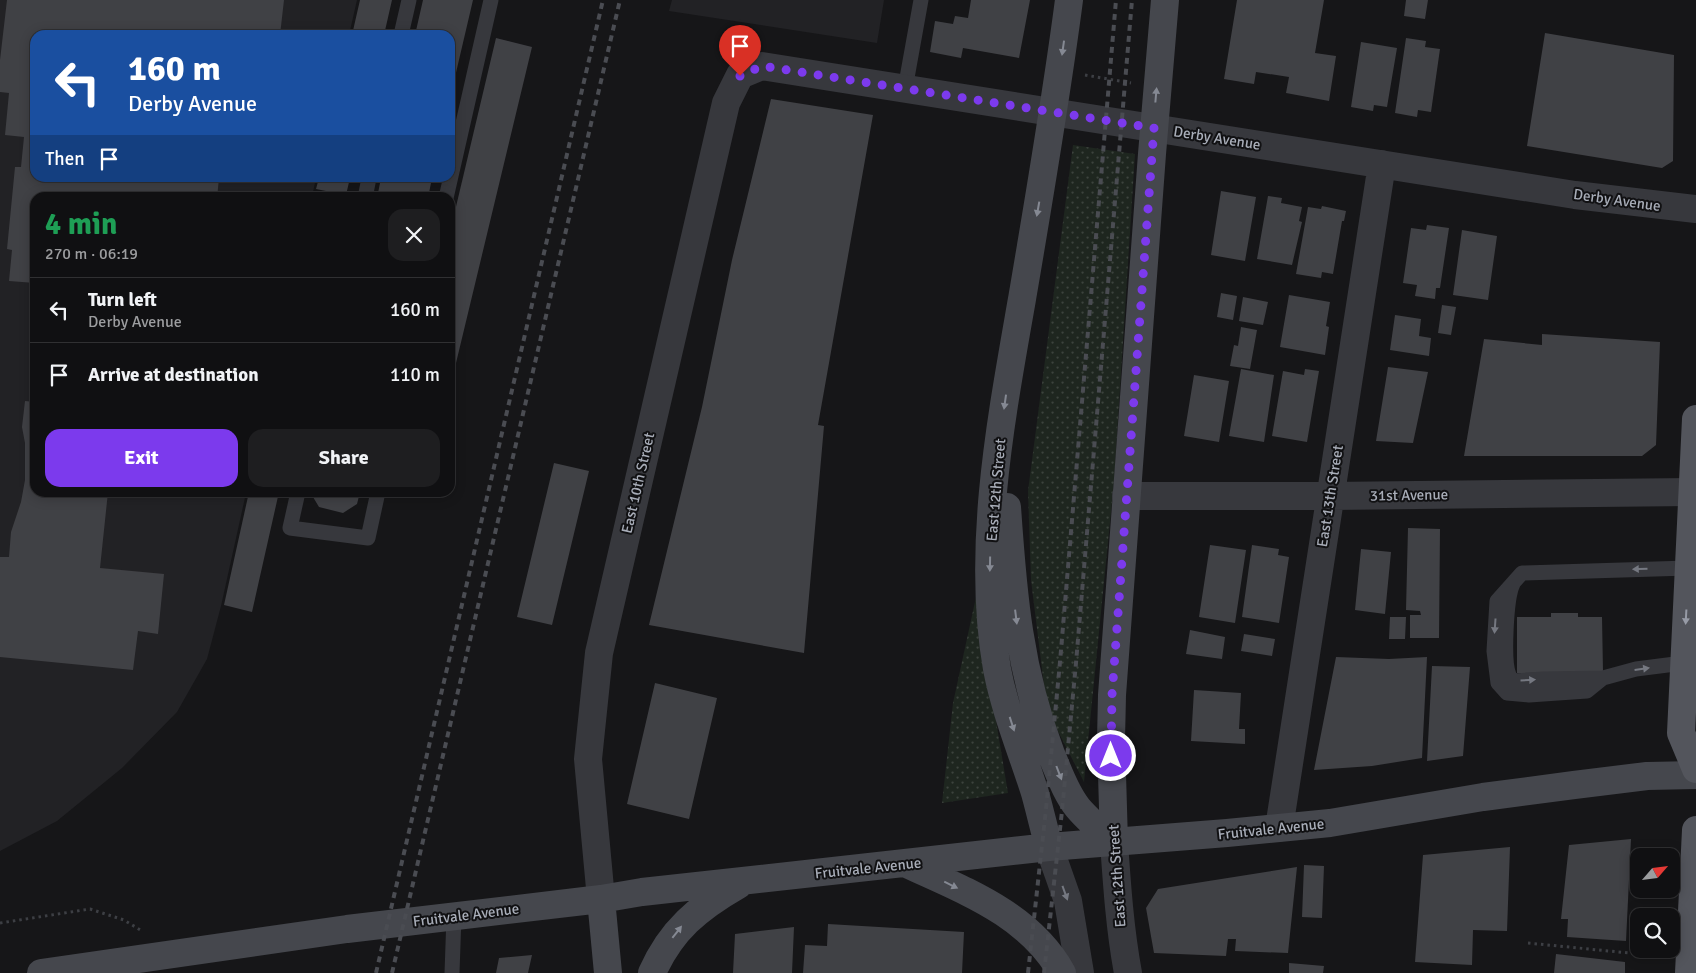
<!DOCTYPE html>
<html lang="en">
<head>
<meta charset="utf-8">
<style>
  body { margin:0; font-family:Signika,sans-serif; background:#1e1e20; color:#f1f3f6; height:100vh; display:flex; flex-direction:column; font-size:19px; white-space:nowrap }
  * { box-sizing:border-box; margin:0 }
  p { font-size:16px; color:#9c9d9f }
  .icon { flex:none; width:28px; height:28px; fill:none; stroke:currentColor; stroke-width:2; stroke-linecap:round; stroke-linejoin:round }
  .map { position:relative; flex:1; overflow:hidden }
  .panel { position:absolute; left:30px; top:192px; width:425px; height:305px; display:flex; flex-direction:column; background:#101012; border-radius:15px; box-shadow:0 2px 12px #0003,0 0 0 1px #303032 }
  .panel>* { flex:none }
  .top-card { position:absolute; left:30px; top:30px; width:425px; height:152px; border-radius:15px; box-shadow:0 2px 12px #0003,0 0 0 1px #303032; background:#1a4fa0; color:#fff; overflow:hidden }
  .needle { width:32px; rotate:62deg }
  .controls { position:absolute; left:1630px; top:848px; display:grid; gap:10px }
  .controls a { display:grid; place-items:center; width:50px; height:50px; border-radius:10px; background:#101012; box-shadow:0 2px 12px #0003,0 0 0 1px #303032; font-size:25px }
  .pin { position:absolute; display:grid; place-items:center; width:42px; height:42px; color:#fff; margin:-51px -21px; border-radius:50% 50% 50% 0; rotate:-45deg; box-shadow:0 0 5px #0007 }
  .pin .icon { rotate:45deg }
  .me { position:absolute; width:55px; margin:-28px; rotate:0deg; stroke-linejoin:round; filter:drop-shadow(0 0 4px #0008) }
  .turn { display:flex; align-items:center; gap:18px; height:105px; padding:0 15px; font-size:22px }
  .turn .icon { width:65px; height:65px; stroke-width:2.5 }
  .turn b { display:block; font-size:35px; line-height:42px }
  .then { display:flex; align-items:center; height:48px; padding:0 15px; background:#0003; gap:10px; font-size:19px }
  .round { display:grid; place-items:center; flex:none; width:52px; height:52px; border-radius:15px; background:#1e1e20 }
  .headline { display:flex; align-items:center; justify-content:space-between; height:85px; padding:0 15px }
  h1 { font-size:30px; font-weight:800; line-height:38px; color:#1e9e55 }
  .button { display:flex; gap:10px; margin-top:auto; padding:10px 15px }
  .button a { flex:1; height:58px; border-radius:15px; background:#7c3aed; color:#fff; font-size:20px; font-weight:800; line-height:58px; text-align:center }
  .button a+a { background:#1e1e20; color:#f1f3f6 }
  ul { padding:0; list-style:none }
  li { display:flex; align-items:center; gap:15px; height:65px; padding:0 15px; border-top:1px solid #303032 }
  li div { flex:1 }
  li b { display:block; font-size:19px }
  li em { font-style:normal }
  .map>svg:first-child { display:block }
  .built { fill:#222225 }
  .grass { fill:url(#grass-dots) }
  .building { fill:#404145 }
  .lines { fill:none; stroke-linecap:round; stroke-linejoin:round }
  .path { stroke:#3d3f44; stroke-width:3; stroke-dasharray:2.5 4; stroke-linecap:butt }
  .service { stroke:#37383d; stroke-width:15 }
  .minor { stroke:#37383d; stroke-width:28 }
  .tertiary { stroke:#37383d; stroke-width:28 }
  .secondary { stroke:#45474d; stroke-width:28 }
  .primary { stroke:#53555c; stroke-width:28 }
  .rail { stroke:#4a4c52; stroke-width:4; stroke-dasharray:6 5; stroke-linecap:butt }
  .oneway { fill:#858993 }
  .oneway2 { fill:#757881 }
  .oneway3 { fill:#979ba6 }
  .route { stroke:#7c3aed; stroke-width:9; stroke-dasharray:0 16.2 }
  .labels { text-anchor:middle; dominant-baseline:central; stroke-width:4; stroke-linejoin:round; paint-order:stroke }
  .street-label { font-size:15px; fill:#a8adb8; stroke:#111113 }
</style>
</head>
<body>
<div class="map">
<svg width="1696" height="973" viewBox="0 0 1696 973">
  <defs>
    <pattern id="grass-dots" width="8" height="8" patternUnits="userSpaceOnUse" patternTransform="scale(1.25)"><rect width="8" height="8" fill="#1e261f"/><path d="M2 2h.1M6 6h.1" fill="none" stroke="#3c433d" stroke-width="1.8" stroke-linecap="round"/></pattern>
  </defs>
  <rect width="100%" height="100%" fill="#161618"/>
  <path class="built" d="M0,0H357L349,35H35V178H316L312,197L35,198V492L246,493L221,606L207,659L177,712L122,768L57,821L0,851Z
    M672,0H884L877,43L669,11Z"/>
  <path class="grass" d="M1073,145L1135,154L1114,482L1084,782L1047,710L1031,580L1028,491Z
    M978,588L983,642L1008,793L942,803L953,703Z"/>
  <path class="building" d="M7,0H284L280,35H35V178H219L217,198H35V283L9,281L12,250L7,249L15,167H21L24,137L5,135L9,93L0,92V60Z
    M360,0H392L384,35H352Z
    M423,0H473L451,94L450,35H415Z
    M971,0H1030L1019,58L963,48L961,58L930,52L935,21L953,24L955,16L968,18Z
    M1237,0H1324L1315,53L1336,56L1329,101L1286,93L1289,77L1256,72L1254,84L1224,79Z
    M1406,0H1428L1425,19L1404,16Z
    M1545,33L1674,55L1673,161L1662,168L1527,146Z
    M496,38L532,47L450,388V232Z
    M1406,38L1426,41L1425,47L1440,49L1431,112L1418,110L1417,117L1395,113Z
    M1361,42L1397,48L1387,107L1374,105L1373,111L1351,107Z
    M771,99L873,115L818,425L824,426L804,653L649,625L702,407L732,260Z
    M319,178H350L346,195L316,189Z
    M381,178H432L428,198H377Z
    M1221,191L1256,197L1245,261L1211,255Z
    M1268,196L1282,198L1281,203L1302,207L1299,221L1302,222L1292,265L1257,259Z
    M1322,206L1346,211L1344,221H1342L1333,274L1322,272L1321,278L1296,274L1308,207L1321,209Z
    M1427,225L1449,228L1440,288H1436L1435,299L1415,296L1417,285L1403,283L1411,228L1426,230Z
    M1462,230L1497,236L1488,300L1453,295Z
    M1221,293L1237,296L1233,320L1217,317Z
    M1289,295L1330,302L1326,326L1329,327L1325,355L1280,347Z
    M1243,297L1268,302L1263,325L1239,321Z
    M1442,305L1456,307L1451,335L1438,333Z
    M1395,315L1421,319L1419,336L1431,338L1429,356L1390,350Z
    M1241,327L1257,330L1250,369L1230,366L1234,345L1238,346Z
    M1542,334L1660,342L1656,445L1642,456H1464L1484,339L1542,345Z
    M1388,367L1428,372L1413,443L1376,441Z
    M1241,369L1274,375L1264,442L1229,436Z
    M1305,369L1319,371L1307,442L1272,436L1283,371L1304,375Z
    M1194,375L1229,381L1219,442L1184,436Z
    M25,401L35,402V492H108L100,568L164,574L158,634L138,631L133,670L0,657V557H9L11,532L21,502L25,480V443L22,427Z
    M554,463L589,471L552,625L517,617Z
    M249,492H279L252,612L224,605Z
    M310,492H360L357,504L343,513L319,507Z
    M1408,528L1440,529L1439,638H1410V615H1421L1420,611L1406,610Z
    M1210,545L1246,550L1235,623L1199,617Z
    M1252,545L1279,549L1278,555L1289,557L1279,623L1242,617Z
    M1361,549L1391,552L1385,614L1355,610Z
    M1551,613H1578V617H1602L1603,672L1517,673V617H1551Z
    M1390,617H1406L1405,639H1389Z
    M1190,630L1225,637L1222,659L1186,654Z
    M1244,634L1275,639L1272,656L1241,651Z
    M1336,657L1389,659L1427,657L1422,758L1372,766L1314,770Z
    M1432,666L1470,667L1463,756L1427,761Z
    M655,683L717,698L689,819L627,804Z
    M1194,690L1241,693L1239,729H1245V744L1191,741Z
    M1631,839L1626,941L1567,937L1568,919H1561L1569,845Z
    M1510,847L1507,931L1473,930L1472,965L1415,962L1423,855Z
    M1304,865L1324,866L1322,918L1302,917Z
    M1297,867L1288,953L1235,951L1236,939H1228L1226,956L1154,953L1146,908L1158,889Z
    M828,924L964,932L962,973H803L805,945L827,946Z
    M794,927L792,973H733L735,934Z
    M1556,954L1625,962V973H1554Z
    M532,955L528,973H496L499,958Z
    M1289,963L1324,966L1323,973H1289Z"/>
  <g class="lines">
    <path class="path" d="M1085,75L1131,83
      M0,923L90,909L124,920L142,931
      M1528,943L1639,954"/>
    <path class="service" d="M401,35L409,0
      M905,89L921,0
      M365,198L369,178
      M446,198L491,0
      M298,492L290,528L368,538L378,492
      M1513,584C1506,598 1503,661 1509,675C1509,677 1513,680 1514,681L1543,679L1603,678L1636,669L1683,663
      M1603,678L1587,691L1529,695L1507,693L1498,683L1494,651L1497,601L1522,573L1688,568
      M452,973L454,916"/>
    <path class="minor" d="M1126,496H1330L1692,492
      M1279,828L1382,164
      M601,899L588,759L599,653L726,103L740,75L762,66L1575,195L1696,209"/>
    <path class="tertiary" d="M1114,842C1117,886 1120,930 1128,973
      M1049,847L1068,901L1080,973"/>
    <path class="secondary" d="M1007,507C1013,595 1019,670 1051,754C1059,772 1065,792 1078,808C1089,821 1101,831 1114,842
      M1114,842L1111,740L1112,695L1152,154L1165,0
      M1049,847C1044,829 1040,811 1035,793C1022,752 1005,711 997,669C976,548 1001,419 1022,299C1039,199 1056,100 1069,0
      M907,864C965,891 1029,914 1062,973
      M601,899L608,973
      M41,973L347,929L601,899L642,892L1049,847L1227,833L1330,823L1483,797L1574,785L1647,776L1696,775
      M652,973C671,930 698,908 738,885"/>
    <path class="primary" d="M1696,419L1681,733L1696,769
      M1689,973L1696,830"/>
    <path class="rail" d="M376,973L603,0
      M392,973L620,0
      M1028,973L1046,809L1060,662L1116,0
      M1044,973L1062,811L1076,663L1132,0"/>
  </g>
  <defs><path id="oneway-solid" d="M-6-.8H1V-3.2L6.5 0L1 3.2V.8H-6Z" transform="scale(1.25)"/></defs>
  <g class="oneway">
    <use href="#oneway-solid" transform="translate(1063 48) rotate(98)"/>
    <use href="#oneway-solid" transform="translate(1156 95) rotate(-85)"/>
    <use href="#oneway-solid" transform="translate(1038 209) rotate(100)"/>
    <use href="#oneway-solid" transform="translate(1005 402) rotate(98)"/>
    <use href="#oneway-solid" transform="translate(990 564) rotate(91)"/>
    <use href="#oneway-solid" transform="translate(1016 617) rotate(83)"/>
    <use href="#oneway-solid" transform="translate(1012 724) rotate(72)"/>
    <use href="#oneway-solid" transform="translate(1059 773) rotate(69)"/>
    <use href="#oneway-solid" transform="translate(951 885) rotate(26)"/>
    <use href="#oneway-solid" transform="translate(677 932) rotate(-52)"/>
  </g>
  <g class="oneway2">
    <use href="#oneway-solid" transform="translate(1640 569) rotate(178)"/>
    <use href="#oneway-solid" transform="translate(1495 626) rotate(94)"/>
    <use href="#oneway-solid" transform="translate(1642 669) rotate(-8)"/>
    <use href="#oneway-solid" transform="translate(1528 680) rotate(-4)"/>
    <use href="#oneway-solid" transform="translate(1065 893) rotate(70)"/>
  </g>
  <use class="oneway3" href="#oneway-solid" transform="translate(1686 617) rotate(93)"/>
  <g class="lines">
    <path class="route" d="M740,76L762,66L1154,128L1112,695L1111,756"/>
  </g>
  <g class="labels">
    <g class="street-label">
      <text transform="translate(1217 138) rotate(9)">Derby Avenue</text>
      <text transform="translate(1617 200) rotate(8)">Derby Avenue</text>
      <text transform="translate(638 483) rotate(-77)">East 10th Street</text>
      <text transform="translate(996 490) rotate(-85)">East 12th Street</text>
      <text transform="translate(1409 495) rotate(-1)">31st Avenue</text>
      <text transform="translate(1330 496) rotate(-81)">East 13th Street</text>
      <text transform="translate(1271 829) rotate(-6)">Fruitvale Avenue</text>
      <text transform="translate(868 868) rotate(-6)">Fruitvale Avenue</text>
      <text transform="translate(1117 876) rotate(-94)">East 12th Street</text>
      <text transform="translate(466 915) rotate(-7)">Fruitvale Avenue</text>
    </g>
  </g>
</svg>
<div class="controls">
<a><svg class="needle" viewBox="-14 -14 28 28"><path d="M0-13l5 13h-10z" fill="#e53935"/><path d="M0 13l5-13h-10z" fill="#9c9d9f"/></svg></a>
<a><svg class="icon" aria-label="search" viewBox="0 0 24 24"><circle cx="10" cy="10" r="6"/><path d="M15 15l6 6"/></svg></a>
</div>
<div class="pin" style="left:740px;top:76px;background:#d93025"><svg class="icon" aria-label="arrive" viewBox="0 0 24 24"><path d="M6 21V4h12l-3 4 3 4H6"/></svg></div>
<svg class="me" style="left:1111px;top:756px" viewBox="-20 -20 40 40"><circle r="17" fill="#7c3aed" stroke="#fff" stroke-width="3"/><path d="M0-11L8 9 0 5-8 9z" fill="#fff"/></svg>
<div class="top-card">
<div class="turn"><svg class="icon" aria-label="left" viewBox="0 0 24 24"><path d="M17 20v-9H6M10 6l-5 5 5 5"/></svg><div><b>160 m</b>Derby Avenue</div></div>
<div class="then">Then<svg class="icon" aria-label="arrive" viewBox="0 0 24 24"><path d="M6 21V4h12l-3 4 3 4H6"/></svg></div>
</div>
<section class="panel">
<div class="headline"><div><h1>4 min</h1><p>270 m · 06:19</p></div><a class="round"><svg class="icon" aria-label="close" viewBox="0 0 24 24"><path d="M6 6l12 12M18 6L6 18"/></svg></a></div>
<ul>
<li><svg class="icon" aria-label="left" viewBox="0 0 24 24"><path d="M17 20v-9H6M10 6l-5 5 5 5"/></svg><div><b>Turn left</b><p>Derby Avenue</p></div><em>160 m</em></li>
<li><svg class="icon" aria-label="arrive" viewBox="0 0 24 24"><path d="M6 21V4h12l-3 4 3 4H6"/></svg><div><b>Arrive at destination</b></div><em>110 m</em></li>
</ul>
<div class="button"><a>Exit</a><a>Share</a></div>
</section>
</div>
</body>
</html>
